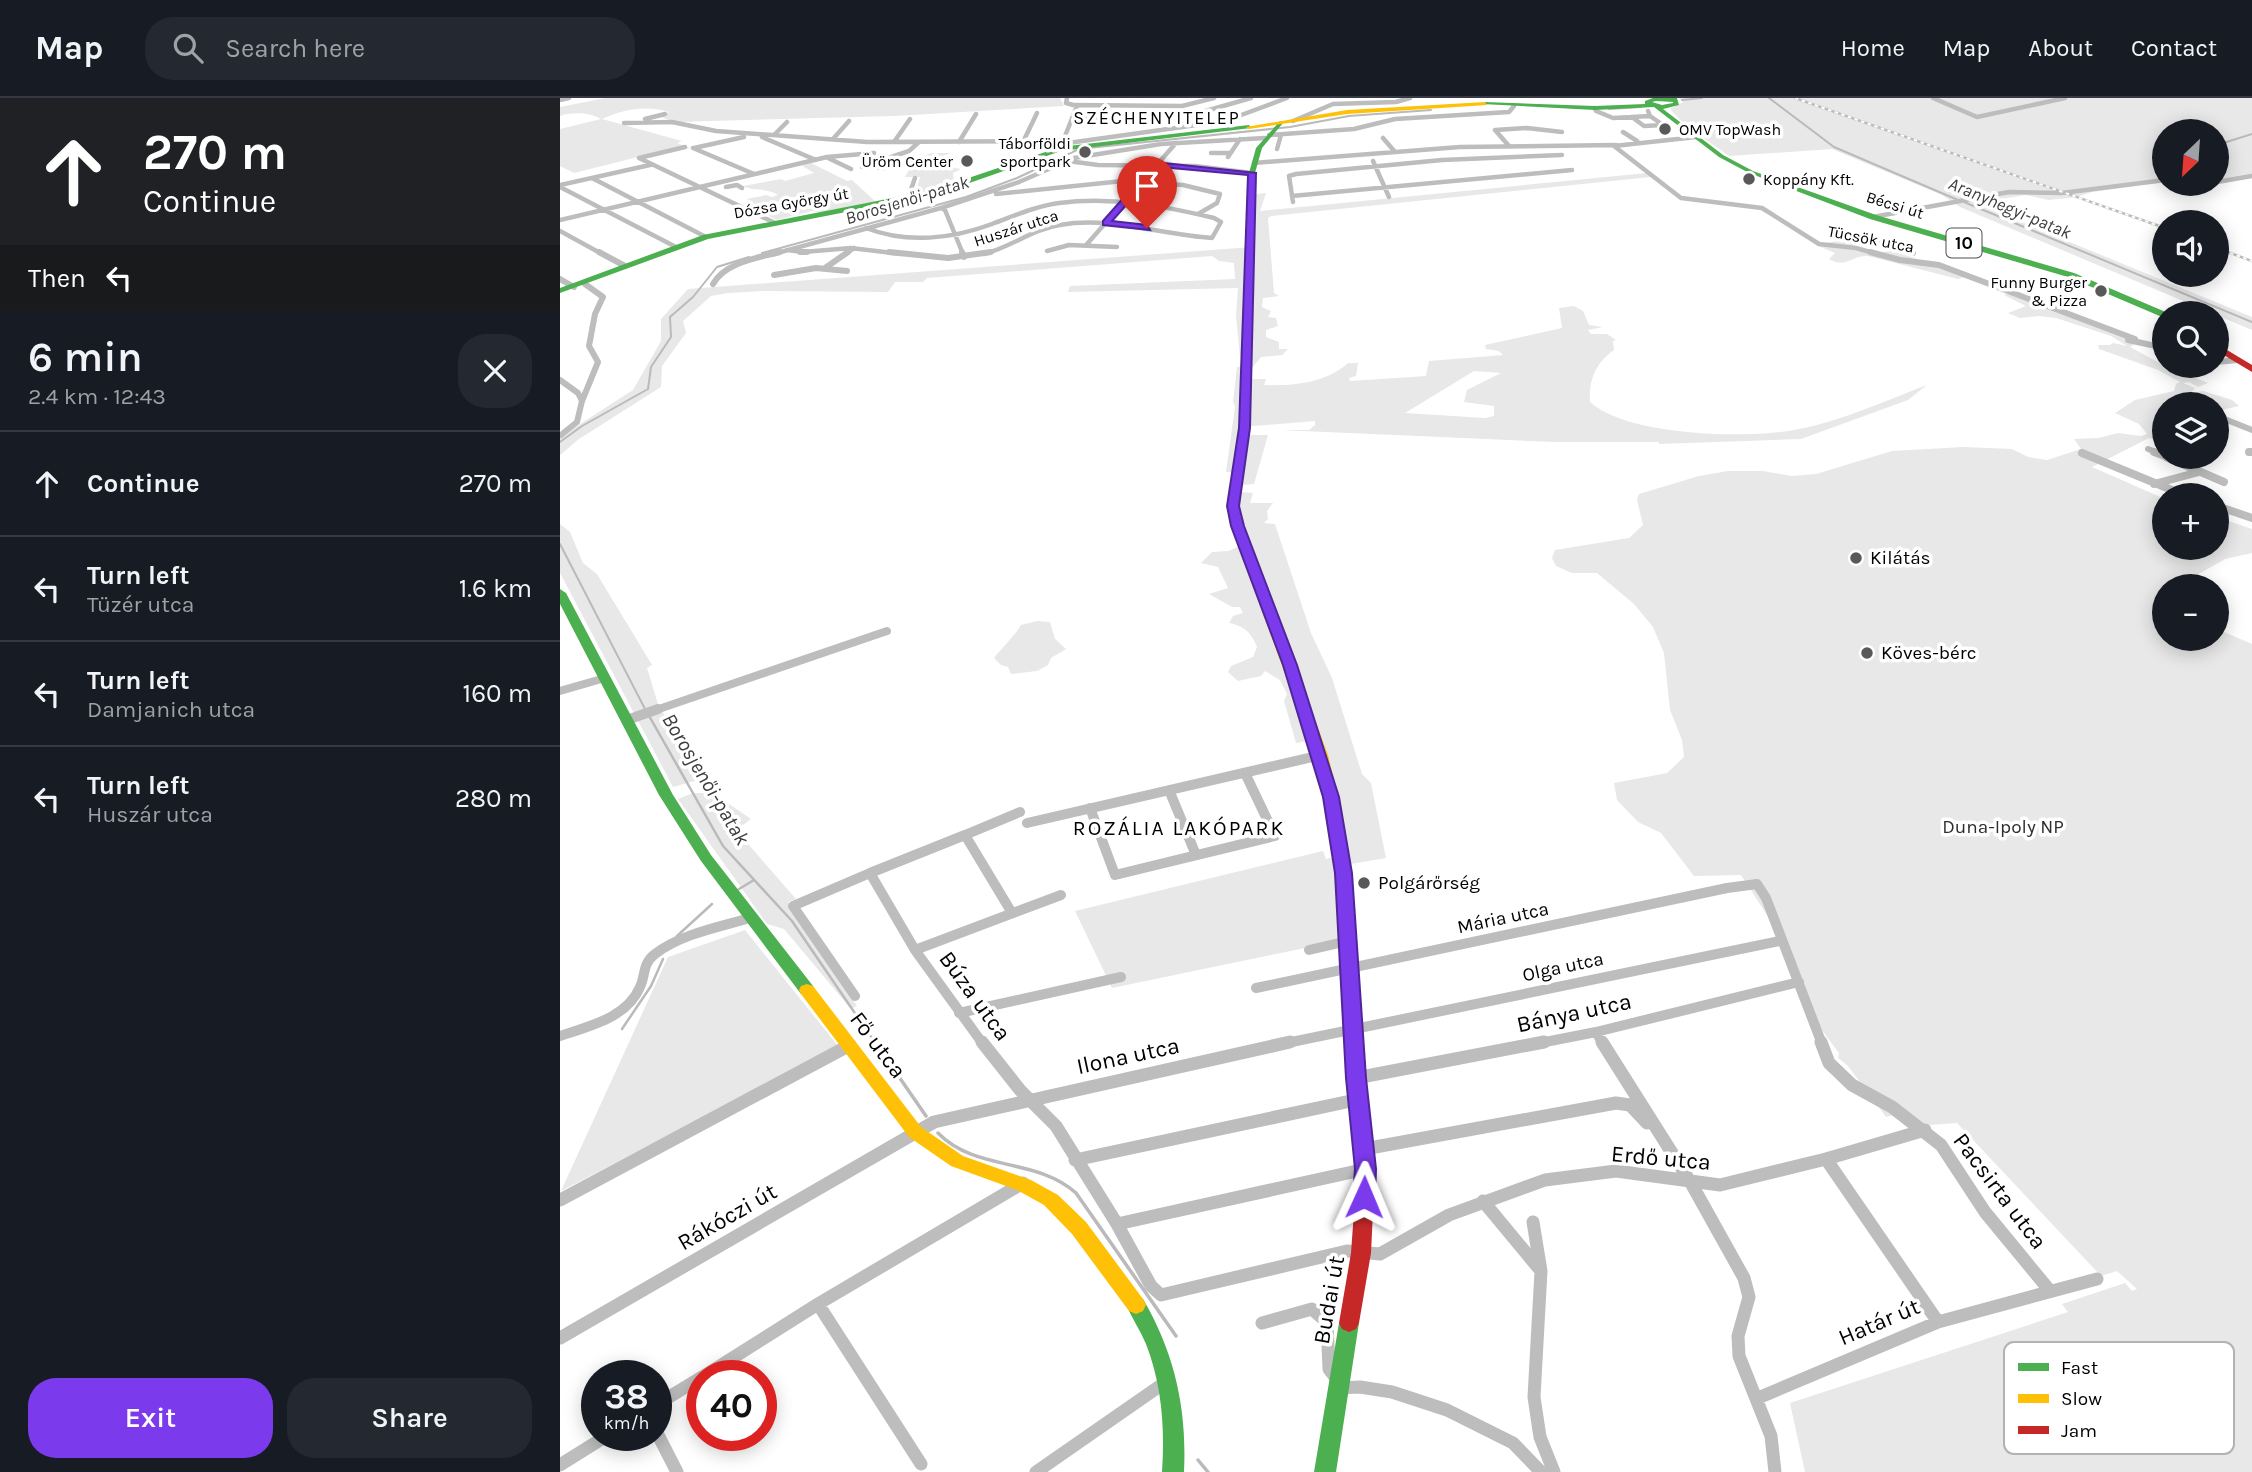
<!DOCTYPE html>
<html lang="en">
<head>
<meta charset="utf-8">
<style>
  body { margin:0; font-family:Karla,sans-serif; background:#242831; color:#f1f3f6; height:100vh; display:flex; flex-direction:column; font-size:26px; white-space:nowrap }
  * { box-sizing:border-box; margin:0 }
  p { font-size:23px; color:#9ea1a6 }
  .icon { flex:none; width:38px; height:38px; fill:none; stroke:currentColor; stroke-width:2; stroke-linecap:round; stroke-linejoin:round }
  .map { position:relative; flex:1; overflow:hidden }
  .drawer { display:flex; flex-direction:column; background:#171b24; width:560px }
  .drawer>* { flex:none }
  .guide { background:#202124; color:#fff; overflow:hidden }
  .needle { width:46px; rotate:205deg }
  .buttons { position:absolute; left:1592px; top:21px; display:grid; gap:14px }
  .buttons a { display:grid; place-items:center; width:77px; height:77px; border-radius:50%; background:#171b24; box-shadow:0 4px 18px #0003; font-size:35px }
  .speed { position:absolute; left:21px; top:1262px; display:flex; gap:14px; font-size:35px; font-weight:700; text-align:center }
  .speed>* { display:grid; place-content:center; width:91px; height:91px; border-radius:50%; background:#171b24; box-shadow:0 4px 18px #0003; line-height:1 }
  .speed small { font-size:18px; font-weight:400 }
  .speed .limit { border:10px solid #d22; background:#fff; color:#111 }
  .pin { position:absolute; display:grid; place-items:center; width:60px; height:60px; color:#fff; margin:-72px -30px; border-radius:50% 50% 50% 0; rotate:-45deg; box-shadow:0 0 7px #0007 }
  .pin .icon { rotate:45deg }
  .me { position:absolute; width:77px; margin:-38px; rotate:1deg; stroke-linejoin:round; filter:drop-shadow(0 0 5px #0008) }
  .turn { display:flex; align-items:center; gap:24px; height:147px; padding:0 28px; font-size:32px }
  .turn .icon { width:91px; height:91px; stroke-width:2.5 }
  .turn b { display:block; font-size:49px; line-height:60px }
  .then { display:flex; align-items:center; height:66px; padding:0 28px; background:#0003; gap:14px; font-size:26px }
  .round { display:grid; place-items:center; flex:none; width:74px; height:74px; border-radius:28px; background:#242831 }
  .summary { display:flex; align-items:center; justify-content:space-between; height:119px; padding:0 28px }
  h1 { font-size:42px; font-weight:600; line-height:52px }
  .action { display:flex; gap:14px; margin-top:auto; padding:14px 28px }
  .action a { flex:1; height:80px; border-radius:28px; background:#7c3aed; color:#fff; font-size:28px; font-weight:600; line-height:80px; text-align:center }
  .action a+a { background:#242831; color:#f1f3f6 }
  ul { padding:0; list-style:none }
  li { display:flex; align-items:center; gap:21px; height:105px; padding:0 28px; border-top:2px solid #363941 }
  li div { flex:1 }
  li b { display:block; font-size:26px }
  li em { font-style:normal }
  header { display:flex; align-items:center; gap:42px; box-sizing:border-box; height:98px; padding:0 35px; background:#171b24; border-bottom:2px solid #363941 }
  header strong { font-size:33px }
  nav { display:flex; gap:38px; margin-inline-start:auto; font-size:24px }
  .search { width:490px; height:63px; background:#242831; display:flex; align-items:center; gap:18px; box-sizing:border-box; padding:0 24px; border-radius:28px; color:#9ea1a6; font-size:26px }
  main { display:flex; flex:1; min-height:0 }
  .map>svg:first-child { display:block }
  .green { fill:#e8e8e8; fill-rule:evenodd }
  .lines { fill:none; stroke-linecap:round; stroke-linejoin:round }
  .stream-far2 { stroke:#bababa; stroke-width:2 }
  .stream-far1 { stroke:#bababa; stroke-width:2.5 }
  .stream { stroke:#bababa; stroke-width:3.5 }
  .street-far4 { stroke:#bdbdbd; stroke-width:4.5 }
  .street-far3 { stroke:#bdbdbd; stroke-width:6 }
  .street-far2 { stroke:#bdbdbd; stroke-width:8 }
  .street-far1 { stroke:#bdbdbd; stroke-width:10 }
  .street { stroke:#bdbdbd; stroke-width:13 }
  .fast { fill:#4caf50; fill-rule:evenodd }
  .slow { fill:#ffc107; fill-rule:evenodd }
  .jam { fill:#c62828; fill-rule:evenodd }
  .rail-casing { stroke:#bdbdbd; stroke-width:2.5 }
  .rail { stroke:#fff; stroke-width:2; stroke-dasharray:3.5; stroke-linecap:butt }
  .route { fill:#7c3aed; stroke:#51269a; stroke-width:2 }
  .poi-dot { fill:#595959; stroke:#fff; stroke-width:2.5 }
  .labels { text-anchor:middle; dominant-baseline:central; stroke-width:7; stroke-linejoin:round; paint-order:stroke }
  .far-poi-label { font-size:16px; fill:#000; stroke:#fff; text-anchor:end }
  .far-street-label { font-size:16px; fill:#000; stroke:#fff }
  .far-neighbourhood-label { font-size:18px; letter-spacing:2px; fill:#000; stroke:#fff }
  .far-water-label { font-size:18px; font-style:italic; fill:#3e3e3e; stroke:#fff }
  .shield { fill:#fff; stroke:#4c4c4c; stroke-width:2 }
  .shield-label { font-size:18px; font-weight:bold; fill:#000 }
  .poi-label { font-size:19px; fill:#000; stroke:#fff; text-anchor:start }
  .park-label { font-size:19px; fill:#2d2d2d; stroke:#fff }
  .street-label { font-size:19px; fill:#000; stroke:#fff }
  .water-label { font-size:21px; font-style:italic; fill:#3e3e3e; stroke:#fff }
  .neighbourhood-label { font-size:21px; letter-spacing:2px; fill:#000; stroke:#fff }
  .near-street-label { font-size:23px; fill:#000; stroke:#fff }
  .key { fill:#fff; stroke:#b2b2b2; stroke-width:2 }
  .key-label { font-size:19px; fill:#000 }
</style>
</head>
<body>
<header>
<strong>Map</strong>
<div class="search"><svg class="icon" aria-label="search" viewBox="0 0 24 24"><circle cx="10" cy="10" r="6"/><path d="M15 15l6 6"/></svg>Search here</div>
<nav><a>Home</a><a>Map</a><a>About</a><a>Contact</a></nav>
</header>
<main>
<section class="drawer">
<div class="guide">
<div class="turn"><svg class="icon" aria-label="ahead" viewBox="0 0 24 24"><path d="M12 20V5M6 11l6-6 6 6"/></svg><div><b>270 m</b>Continue</div></div>
<div class="then">Then<svg class="icon" aria-label="left" viewBox="0 0 24 24"><path d="M17 20v-9H6M10 6l-5 5 5 5"/></svg></div>
</div>
<div class="summary"><div><h1>6 min</h1><p>2.4 km · 12:43</p></div><a class="round"><svg class="icon" aria-label="close" viewBox="0 0 24 24"><path d="M6 6l12 12M18 6L6 18"/></svg></a></div>
<ul>
<li><svg class="icon" aria-label="ahead" viewBox="0 0 24 24"><path d="M12 20V5M6 11l6-6 6 6"/></svg><div><b>Continue</b></div><em>270 m</em></li>
<li><svg class="icon" aria-label="left" viewBox="0 0 24 24"><path d="M17 20v-9H6M10 6l-5 5 5 5"/></svg><div><b>Turn left</b><p>Tüzér utca</p></div><em>1.6 km</em></li>
<li><svg class="icon" aria-label="left" viewBox="0 0 24 24"><path d="M17 20v-9H6M10 6l-5 5 5 5"/></svg><div><b>Turn left</b><p>Damjanich utca</p></div><em>160 m</em></li>
<li><svg class="icon" aria-label="left" viewBox="0 0 24 24"><path d="M17 20v-9H6M10 6l-5 5 5 5"/></svg><div><b>Turn left</b><p>Huszár utca</p></div><em>280 m</em></li>
</ul>
<div class="action"><a>Exit</a><a>Share</a></div>
</section>
<div class="map">
<svg width="1692" height="1374" viewBox="0 0 1692 1374">
  <rect width="100%" height="100%" fill="#fff"/>
  <path class="green" d="M45,0H500L504,8L334,18L115,24L98,18L109,14C86,7 64,11 42,21L122,43L117,45L130,50L86,57L14,75L0,68V31L41,21C27,13 9,15 0,18V9Z
    M1119,0H1692V79L1657,85V33H1605V84L1532,94L1517,99L1489,102L1466,97L1422,104L1432,112L1692,219V232L1400,109L1382,97L1272,51L1169,58L1123,25L1110,11L1123,4Z
    M372,55H391L363,65L401,71L393,75L394,86L355,97L360,79H345L351,68L330,69Z
    M251,65L287,83L292,82L316,104L263,115L252,113L217,122L184,106L192,104L187,101L206,97L212,99L218,97C206,89 195,94 183,88L221,81L225,83L254,75L241,67Z
    M1087,75L1091,79L711,118L708,120L714,195L719,198L703,200L702,209L711,213L708,219L716,220L718,228L706,232V239L719,244V251H728L722,257L701,259L692,270H688V259H680L676,218L678,190L508,194L510,188L675,181L674,165L659,163L652,158L367,180L363,184H335L328,194L204,193L168,195L151,198L123,223L126,235L102,268L101,289L19,341L0,357V339L73,292L101,243V221L128,191L692,149L686,97L706,95L700,113Z
    M1307,138V143L1294,144L1296,149L1319,155L1338,151L1343,152L1339,155L1408,178L1398,181L1308,158C1292,157 1286,171 1269,161L1275,155L1256,147C1273,144 1289,140 1307,138Z
    M1450,195L1581,242L1570,249L1605,268L1648,285L1638,289L1629,284L1623,285L1635,290L1631,295L1643,293L1672,302L1679,308L1657,313V306H1605V343L1589,340L1532,369L1605,401V450H1657V419L1692,431V455L1665,461L1630,481L1638,488H1605V541H1657V531L1692,546V1374H1245L1230,1305L1508,1214L1502,1206L1565,1185L1572,1193L1577,1191L1557,1173L1541,1178L1397,1025L1356,1028L1344,1014L1326,1019L1288,968L1278,960L1279,955L1258,927L1218,834L1181,777L1134,778L1101,735L1078,724L1057,702L1054,685L1107,675L1124,659L1122,642L1110,612L1104,555L1093,529L1074,506L1037,475H1012L996,468L992,460L995,452L1069,440L1083,427L1077,402L1079,396L1139,378L1168,373H1203L1232,378L1256,376L1332,353L1404,349L1452,351L1468,359L1487,362L1521,351L1514,341L1538,340L1558,335L1581,338L1587,336L1579,326L1555,315L1575,302L1614,293L1616,286L1620,284L1598,272L1539,251L1538,247H1550L1553,245L1567,248L1551,238L1496,220L1479,218L1460,220L1448,215L1466,208L1444,197Z
    M1014,208L1023,213L1029,227L1043,229L1028,232L1031,236H1047L1056,242L1053,243L1054,252C1036,264 1028,283 1030,304C1067,338 1185,341 1234,332C1280,324 1324,303 1367,287L1348,302L1241,341L1099,346V344H995L720,332H749L755,327V323L681,329L679,337H708L694,386L683,387L681,394L693,395L690,405H713L707,413L708,421L704,425L715,426L751,535L772,580L802,676L811,685L826,760L791,766L760,641L736,645L724,603L727,596L720,582L705,573L701,578L678,583L668,574L671,568L693,559L697,549C691,534 684,528 669,525L673,518L683,515L680,509H672L649,496L668,490L658,469L641,465L652,454L668,453L685,446L676,405L680,374H666L675,309L673,304L677,269L682,268L683,281H706L704,287C734,288 766,285 788,265H798L796,278L789,280L790,283L866,278L869,263L943,257L939,253L926,251L925,247L1002,230L999,210ZM914,273L941,275L907,292L904,304L934,308V318L925,320L845,315Z
    M0,426L10,434L23,465L37,476L92,567L87,570L98,606L142,681L113,689L0,475Z
    M477,523L490,524L495,541L506,551L491,560L488,567L477,573L451,576L448,569L441,567L434,560C443,548 454,539 461,527Z
    M133,695H153L191,721L176,732L236,801L228,804L297,908L291,911L224,831L207,826L118,701Z
    M763,753L766,761L774,759L779,843L552,890L515,813Z
    M185,832L279,949L1,1093L108,859Z"/>
  <g class="lines">
    <path class="stream-far2" d="M1209,0L1274,49L1398,102
      M1122,2L1142,0
      M1049,11L1081,9
      M1657,47L1692,36
      M1404,104L1692,224
      M202,155L406,99L457,80L519,51L730,29L789,18L871,12
      M0,344L22,328L88,291L91,269L111,239L110,219L133,199L157,169L189,159
      M0,446L85,611"/>
    <path class="stream-far1" d="M88,616L163,748L232,823L316,946
      M179,791L194,782
      M117,838L152,806
      M62,931L91,888L103,861"/>
    <path class="stream" d="M315,944L366,1018
      M378,1035C416,1074 476,1059 516,1095L616,1238
      M638,1362L648,1374"/>
    <path class="street-far4" d="M1373,0L1417,19L1505,0
      M0,2L9,0
      M515,7L622,8L654,0
      M1035,10L1036,13L1053,20L1090,18L1088,13
      M628,18L691,0
      M1072,19L1084,28L1103,27L1090,18
      M512,20L575,19
      M85,21L105,16
      M733,23L773,6L836,4L850,0
      M64,25L112,24L156,33L307,44L502,43
      M1063,34L1077,43
      M214,37L227,24
      M709,37L794,31L835,21L949,14L954,8
      M202,39L256,62
      M1136,39L1054,48L1121,100L1202,110L1259,146L1296,150L1317,156
      M823,40L835,54
      M273,41L289,23
      M334,44L350,21
      M399,44L416,16
      M463,44L477,15
      M501,46L665,23L727,0
      M501,48L517,8L506,5L507,0
      M949,48L935,32L967,30L1002,34
      M125,49L79,60L215,125
      M133,50L194,76
      M134,50L184,39
      M717,51L721,37
      M651,55H670
      M668,59L680,41
      M268,60L291,71
      M508,63L538,67L635,68L692,75
      M813,63L829,99
      M694,65L900,49L1056,47
      M325,70L302,69L349,53L359,44
      M32,80L146,139
      M1657,84L1692,78
      M1626,86H1649
      M0,87L90,67
      M0,89L116,149
      M166,89L177,87L182,90
      M436,96L563,83L623,87L660,96L657,105L638,116
      M732,98L1012,72
      M351,100L349,97L355,80
      M733,104L729,78L736,76L882,62L1002,57
      M381,110L385,112L403,156
      M1313,119L1449,94L1502,95L1605,82
      M0,122L267,59L314,55
      M306,130C347,146 392,141 432,126C454,118 476,108 499,105C551,98 604,108 654,120L661,124L652,140C602,137 550,118 500,127C473,131 451,149 424,156
      M0,133L42,156
      M1310,139L1353,155
      M527,146L616,45
      M227,152L243,154L291,150L341,156
      M487,153L509,147L557,149
      M214,156L381,110L459,84L514,60L601,46L705,40
      M286,156L294,150"/>
    <path class="street-far3" d="M39,154L65,168
      M240,154H247
      M329,154L388,160L431,154
      M402,154L404,159
      M1310,154L1340,162L1379,167L1575,241
      M1350,154L1353,155
      M265,170L288,154
      M214,177L256,170L287,173
      M0,181L14,189
      M153,186C165,164 198,160 220,154
      M1568,242L1605,250
      M1657,264L1677,262
      M0,282L18,295L22,303
      M1657,318L1692,332
      M1,337L17,324L22,303L38,264L29,248L35,216L43,199L25,186
      M1588,351L1599,355
      M1689,354H1692"/>
    <path class="street-far2" d="M1594,354L1605,358
      M1689,354H1692
      M1522,355L1624,397
      M1606,359L1664,384
      M1594,386L1639,374
      M1657,408L1692,420
      M0,593L45,580
      M93,613L327,533"/>
    <path class="street-far1" d="M67,622L98,611
      M609,692L636,757
      M530,710L555,777L715,738L685,675
      M467,725L761,657
      M310,775L405,737
      M452,815L405,737L460,714
      M355,852L501,797
      M749,852L788,843
      M696,890L1167,790L1197,786L1206,800L1262,946
      M295,898L233,808L310,775L355,852L423,946
      M399,915L561,879
      M1036,934L1043,946
      M0,938C29,928 67,920 80,889C86,876 82,866 95,856C121,836 159,829 190,820
      M722,946L1220,843
      M975,946L1036,934L1239,884"/>
    <path class="street" d="M422,944L460,992L496,1028L557,1126L591,1188L601,1197L787,1153L820,1156L889,1117L985,1082L1056,1073L1160,1087L1266,1061L1365,1032
      M1042,944L1131,1085L1184,1180L1189,1199L1178,1238L1179,1258L1211,1338L1215,1374
      M1261,944L1269,965L1292,987L1332,1009L1381,1047L1425,1114L1490,1193
      M796,980L984,944
      M804,1051L1056,1005L1070,1007L1087,1025
      M1266,1061L1378,1224
      M515,1062L800,1001
      M0,1102L290,947
      M923,1103L981,1173L974,1299L980,1339L994,1374
      M973,1124L981,1173
      M557,1126L806,1071
      M258,1206L361,1366
      M702,1225L752,1211L767,1224L769,1271L779,1284
      M0,1240L374,1024L730,944
      M144,1278L258,1206L463,1085
      M778,1290L800,1289L832,1294L887,1312L953,1345L981,1374
      M1198,1300L1378,1224L1537,1181
      M96,1307L142,1279
      M96,1333L117,1374
      M0,1367L48,1337
      M476,1374L607,1283"/>
    <path class="fast" d="M1093,0H1117L1119,7L1103,11L1163,57L1193,73L1316,117L1514,175L1608,215H1605V220L1602,219L1508,179L1310,121L1189,75L1159,59L1094,9L1035,12L922,6L925,4L1035,8L1085,6V3ZM1096,3L1113,4V5L1102,7L1092,4Z
      M720,23L723,25L702,50L695,75L690,330L678,408L688,440L682,443L676,440L668,408L680,330L689,75L696,50Z
      M689,27L691,30L501,53L378,96L148,141L0,195V190L143,137L373,92L500,49Z
      M0,491L6,495L113,697L151,757L253,888L255,892L253,896H241L141,763L99,697L0,506Z
      M576,1198L583,1201C615,1256 627,1311 624,1374H602C605,1330 602,1287 586,1246C580,1232 572,1220 566,1207L569,1201Z
      M789,1216L796,1219L799,1225L776,1374H754L779,1225L782,1219Z"/>
    <path class="slow" d="M925,4L927,7L787,16L689,31L686,29L787,12Z
      M682,437L688,440L768,657L778,699L791,775L796,860L794,864H782L780,860L775,775L764,699L754,657L676,440Z
      M247,886L253,888L361,1029L403,1058L471,1082L498,1097L526,1124L583,1201L586,1207L583,1213L576,1216L569,1213L512,1136L484,1107L457,1092L391,1068L349,1039L241,896L239,892L241,888Z"/>
    <path class="jam" d="M1657,246L1692,267V274L1657,253Z
      M788,854L794,856L796,860L805,980L815,1071L811,1155L799,1225L796,1231L789,1234L782,1231L779,1225L791,1155L797,1071L787,980L780,860L782,856Z"/>
    <defs>
      <path id="rail" d="M1235,0L1605,130
        M1657,150L1692,163"/>
    </defs>
    <use href="#rail" class="rail-casing"/>
    <use href="#rail" class="rail"/>
  </g>
  <path class="route" d="M595,64L696,75L690,330L679,408L684,428L737,567L779,699L792,775L806,980L816,1071L815,1099L812,1105L804,1107L797,1105L793,1099L795,1071L786,980L775,775L763,699L723,567L671,428L667,408L679,330L688,77L600,69L552,123L587,127L590,132L543,127V123Z"/>
  <g class="poi-dot">
    <circle cx="1105" cy="31" r="7"/>
    <circle cx="525" cy="54" r="7"/>
    <circle cx="407" cy="63" r="7"/>
    <circle cx="1189" cy="81" r="7"/>
    <circle cx="1541" cy="193" r="7"/>
    <circle cx="1296" cy="460" r="7"/>
    <circle cx="1307" cy="555" r="7"/>
    <circle cx="804" cy="785" r="7"/>
  </g>
  <g class="labels">
    <g class="far-poi-label">
      <text x="1119" y="31" text-anchor="start">OMV TopWash</text>
      <text x="511" y="45">Táborföldi<tspan x="511" dy="18">sportpark</tspan></text>
      <text x="393" y="63">Üröm Center</text>
      <text x="1203" y="81" text-anchor="start">Koppány Kft.</text>
      <text x="1527" y="184">Funny Burger<tspan x="1527" dy="18">&amp; Pizza</tspan></text>
    </g>
    <g class="far-street-label">
      <text transform="translate(231 105) rotate(-10)">Dózsa György út</text>
      <text transform="translate(1335 107) rotate(17)">Bécsi út</text>
      <text transform="translate(456 130) rotate(-18)">Huszár utca</text>
      <text transform="translate(1311 141) rotate(11)">Tücsök utca</text>
    </g>
    <g class="far-neighbourhood-label">
      <text x="597" y="20">SZÉCHENYITELEP</text>
    </g>
    <g class="far-water-label">
      <text transform="translate(347 102) rotate(-17)">Borosjenői-patak</text>
      <text transform="translate(1450 110) rotate(23)">Aranyhegyi-patak</text>
    </g>
    <rect class="shield" x="1386.5" y="130.5" width="35" height="29" rx="5"/>
    <g class="shield-label">
      <text x="1404" y="145">10</text>
    </g>
    <g class="poi-label">
      <text x="1310" y="460">Kilátás</text>
      <text x="1321" y="555">Köves-bérc</text>
      <text x="818" y="785">Polgárőrség</text>
    </g>
    <g class="park-label">
      <text x="1443" y="729">Duna-Ipoly NP</text>
    </g>
    <g class="street-label">
      <text transform="translate(943 820) rotate(-12)">Mária utca</text>
      <text transform="translate(1003 869) rotate(-12)">Olga utca</text>
    </g>
    <g class="water-label">
      <text transform="translate(146 681) rotate(59)">Borosjenői-patak</text>
    </g>
    <g class="neighbourhood-label">
      <text x="619" y="730">ROZÁLIA LAKÓPARK</text>
    </g>
    <g class="near-street-label">
      <text transform="translate(415 898) rotate(54)">Búza utca</text>
      <text transform="translate(1014 915) rotate(-12)">Bánya utca</text>
      <text transform="translate(318 947) rotate(53)">Fő utca</text>
      <text transform="translate(568 958) rotate(-12)">Ilona utca</text>
      <text transform="translate(1101 1060) rotate(5)">Erdő utca</text>
      <text transform="translate(1440 1093) rotate(53)">Pacsirta utca</text>
      <text transform="translate(167 1119) rotate(-30)">Rákóczi út</text>
      <text transform="translate(769 1202) rotate(-80)">Budai út</text>
      <text transform="translate(1319 1224) rotate(-23)">Határ út</text>
    </g>
  </g>
  <rect x="1444" y="1244" width="230" height="112" rx="10" class="key"/>
  <rect x="1458" y="1265" width="31" height="8" fill="#4caf50"/>
  <rect x="1458" y="1296" width="31" height="9" fill="#ffc107"/>
  <rect x="1458" y="1328" width="31" height="8" fill="#c62828"/>
  <g class="key-label">
    <text x="1501" y="1276">Fast</text>
    <text x="1501" y="1307">Slow</text>
    <text x="1501" y="1339">Jam</text>
  </g>
</svg>
<div class="buttons">
<a><svg class="needle" viewBox="-14 -14 28 28"><path d="M0-13l5 13h-10z" fill="#e53935"/><path d="M0 13l5-13h-10z" fill="#9ea1a6"/></svg></a>
<a><svg class="icon" aria-label="sound" viewBox="0 0 24 24"><path d="M4 9h4l5-4v14l-5-4H4zM17 9q2 3 0 6"/></svg></a>
<a><svg class="icon" aria-label="search" viewBox="0 0 24 24"><circle cx="10" cy="10" r="6"/><path d="M15 15l6 6"/></svg></a>
<a><svg class="icon" aria-label="layers" viewBox="0 0 24 24"><path d="M12 4l9 5-9 5-9-5zM3 14l9 5 9-5"/></svg></a>
<a>+</a>
<a>−</a>
</div>
<div class="speed"><div>38<small>km/h</small></div><div class="limit">40</div></div>
<div class="pin" style="left:587px;top:130px;background:#d93025"><svg class="icon" aria-label="arrive" viewBox="0 0 24 24"><path d="M6 21V4h12l-3 4 3 4H6"/></svg></div>
<svg class="me" style="left:804px;top:1099px" viewBox="-20 -20 40 40"><path d="M0-17L14 15 0 8-14 15z" fill="#7c3aed" stroke="#fff" stroke-width="4"/></svg>
</div>
</main>
</body>
</html>
